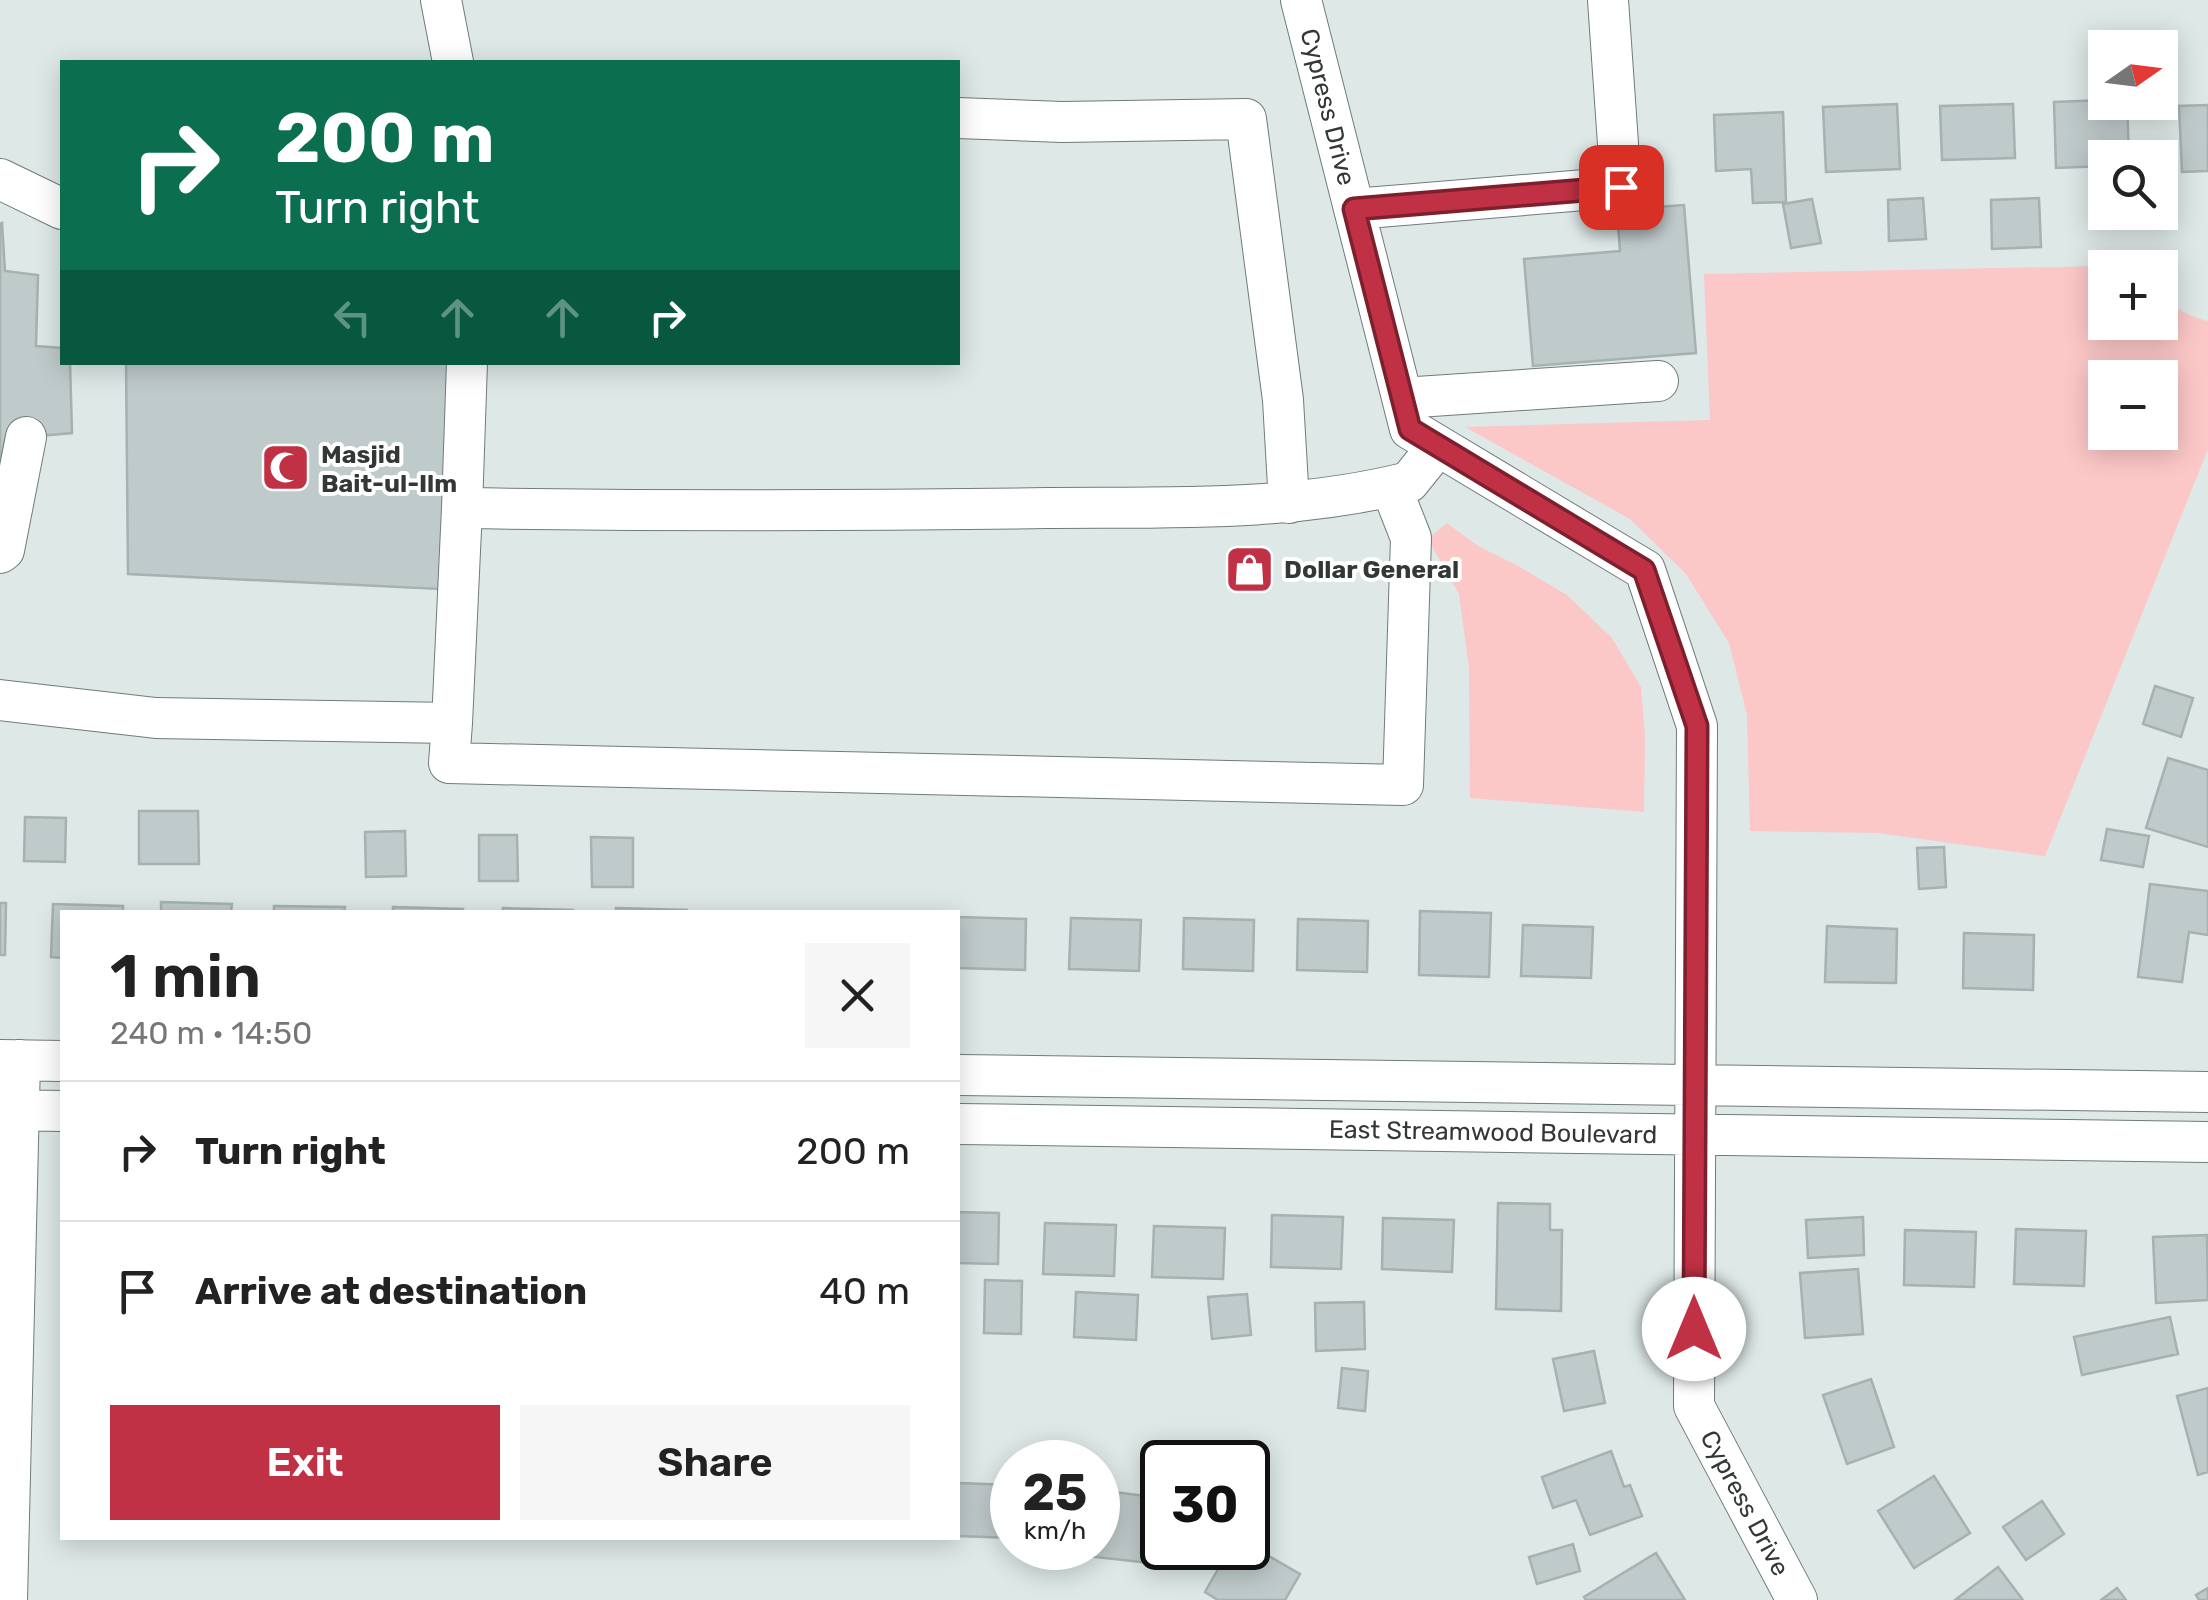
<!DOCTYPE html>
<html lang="en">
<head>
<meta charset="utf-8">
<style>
  body { margin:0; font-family:Rubik,sans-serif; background:#f6f6f6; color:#222; height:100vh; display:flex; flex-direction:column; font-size:38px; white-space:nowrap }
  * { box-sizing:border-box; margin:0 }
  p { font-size:32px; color:#767676 }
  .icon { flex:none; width:55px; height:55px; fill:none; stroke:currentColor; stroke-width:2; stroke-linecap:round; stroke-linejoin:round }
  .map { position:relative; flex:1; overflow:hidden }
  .sheet { position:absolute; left:60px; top:910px; width:900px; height:630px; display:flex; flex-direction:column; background:#fff; border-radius:0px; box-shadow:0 5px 25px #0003 }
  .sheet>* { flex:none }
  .hud { position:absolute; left:60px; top:60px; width:900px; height:305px; border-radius:0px; box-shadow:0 5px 25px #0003; background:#0b6e4f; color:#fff; overflow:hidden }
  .needle { width:65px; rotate:76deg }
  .fabs { position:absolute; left:2088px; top:30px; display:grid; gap:20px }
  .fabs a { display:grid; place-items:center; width:90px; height:90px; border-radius:0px; background:#fff; box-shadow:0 5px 25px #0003; font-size:50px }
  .speed { position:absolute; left:990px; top:1440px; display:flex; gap:20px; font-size:50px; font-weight:700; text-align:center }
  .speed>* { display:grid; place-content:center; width:130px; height:130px; border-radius:50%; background:#fff; box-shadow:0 5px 25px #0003; line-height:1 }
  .speed small { font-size:25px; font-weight:400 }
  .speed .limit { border:5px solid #111; border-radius:15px; background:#fff; color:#111 }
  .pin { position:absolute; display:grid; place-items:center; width:85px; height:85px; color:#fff; margin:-42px; border-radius:20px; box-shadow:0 5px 15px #0006 }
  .me { position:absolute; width:110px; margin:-55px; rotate:0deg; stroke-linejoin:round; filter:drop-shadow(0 0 8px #0008) }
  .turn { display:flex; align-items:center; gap:35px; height:210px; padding:0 50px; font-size:45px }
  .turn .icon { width:130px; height:130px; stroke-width:2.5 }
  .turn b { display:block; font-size:70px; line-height:85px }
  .lanes { display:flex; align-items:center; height:95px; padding:0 50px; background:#0003; justify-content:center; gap:50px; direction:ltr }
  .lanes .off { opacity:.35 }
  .round { display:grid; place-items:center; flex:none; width:105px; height:105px; border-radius:0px; background:#f6f6f6 }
  .headline { display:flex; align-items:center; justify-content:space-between; height:170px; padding:0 50px }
  h1 { font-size:60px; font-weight:600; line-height:75px }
  .action { display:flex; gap:20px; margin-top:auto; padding:20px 50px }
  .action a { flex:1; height:115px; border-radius:0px; background:#c13145; color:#fff; font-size:40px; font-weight:600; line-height:115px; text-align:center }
  .action a+a { background:#f6f6f6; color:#222 }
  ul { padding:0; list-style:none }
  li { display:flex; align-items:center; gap:30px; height:140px; padding:0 50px; border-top:2px solid #e0e0e0 }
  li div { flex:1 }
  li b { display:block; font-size:38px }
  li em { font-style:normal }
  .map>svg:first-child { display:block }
  .green { fill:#fcc7c7; fill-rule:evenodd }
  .building { fill:#bfcaca; stroke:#a6b1b0; stroke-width:2.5 }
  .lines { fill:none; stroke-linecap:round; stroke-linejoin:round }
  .minor-casing { stroke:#717b7b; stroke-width:42 }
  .minor { stroke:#fff; stroke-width:40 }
  .route-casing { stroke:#7d202d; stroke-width:25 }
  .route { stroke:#c13145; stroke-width:18 }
  .labels { text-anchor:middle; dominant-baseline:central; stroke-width:8; stroke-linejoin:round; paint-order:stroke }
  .street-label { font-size:25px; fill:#333837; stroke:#fff }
  .poi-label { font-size:25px; font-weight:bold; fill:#333837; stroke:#fff; text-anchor:start }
</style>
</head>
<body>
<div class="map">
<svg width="2208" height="1600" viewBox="0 0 2208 1600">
  <rect width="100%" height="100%" fill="#dde8e7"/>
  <path class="green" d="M2152,265L2153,267L2105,268V322H2160V288C2167,306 2190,317 2208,321V449L2045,856L1878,833L1750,831L1747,715L1729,643L1686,574L1630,519L1465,427L1710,420L1704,274ZM2105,378H2160V432H2105Z
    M1447,523L1478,546L1520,567L1567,595L1612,638L1641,687L1645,737L1644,812L1470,798L1469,668L1459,594L1428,539Z"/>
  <path class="building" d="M2105,100V102H2127L2129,158H2105V166L2056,168L2054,102Z
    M1897,104L1900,169L1826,172L1823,107Z
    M2013,104L2015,158L1942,160L1940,106Z
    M2208,105V171L2182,172L2179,106Z
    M1783,112L1786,202L1753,203L1751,169L1716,171L1714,115Z
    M1923,198L1926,239L1889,241L1888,200Z
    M2039,198L2041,247L1992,249L1991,200Z
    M1812,199L1821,243L1791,248L1783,204Z
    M1684,205L1696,353L1533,366L1524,259L1620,251L1617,210Z
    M2,223L5,271L38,275L36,346L62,348V362H70L72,433L5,439L0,466V224Z
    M126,362H449L440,589L128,574Z
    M2155,686L2193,698L2181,737L2143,724Z
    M2168,758L2208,770V847L2146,828Z
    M139,811H198L199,864H139Z
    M25,817L66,818L65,862L24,861Z
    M2107,829L2149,836L2143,867L2101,860Z
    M405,831L406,876L366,877L365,832Z
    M479,835H517L518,881H479Z
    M591,837L633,838V887H592Z
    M1944,847L1946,887L1919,889L1917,848Z
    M2150,884L2208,891V935L2189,932L2182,982L2138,977Z
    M161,902L232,904L231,912H161Z
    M0,903H6L5,955H0Z
    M53,904L123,906V912H62V958L51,957Z
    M274,906L345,907L344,912H274Z
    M393,907L463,909V912H393Z
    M503,908L573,910V912H502Z
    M616,908L687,910V912H616Z
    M1420,911L1491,913L1489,977L1419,975Z
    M958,917L1026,919L1025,970L958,968Z
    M1071,918L1141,920L1139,971L1069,969Z
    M1184,918L1254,920L1253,971L1183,969Z
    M1298,919L1368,921L1367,972L1297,970Z
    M1523,925L1593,927L1591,978L1521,976Z
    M1827,926L1897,929L1896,983L1825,982Z
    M1964,933L2034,935L2033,990L1963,988Z
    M1498,1203L1550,1204V1230H1562L1561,1311L1496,1309Z
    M958,1212L999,1213L998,1264L958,1263Z
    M1272,1215L1343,1217L1341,1269L1271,1267Z
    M1863,1217L1864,1255L1808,1258L1806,1220Z
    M1383,1218L1454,1220L1452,1272L1382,1269Z
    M1045,1223L1116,1225L1114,1276L1043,1274Z
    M1154,1226L1225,1228L1223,1279L1152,1277Z
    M2016,1229L2086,1231L2084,1286L2014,1284Z
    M1905,1230L1976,1232L1974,1287L1904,1285Z
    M2207,1235L2208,1300L2156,1303L2153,1237Z
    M1858,1269L1863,1334L1805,1338L1800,1273Z
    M985,1280L1022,1281L1021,1334L984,1333Z
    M1076,1292L1138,1295L1136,1340L1074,1337Z
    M1247,1294L1251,1335L1212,1339L1208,1297Z
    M1364,1302L1365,1349L1316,1351L1315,1303Z
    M2170,1317L2178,1354L2082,1375L2074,1337Z
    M1594,1351L1605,1403L1564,1411L1553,1359Z
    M1342,1368L1368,1371L1365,1411L1338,1408Z
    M1871,1379L1894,1447L1847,1464L1823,1395Z
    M2208,1388V1472L2198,1475L2177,1396Z
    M1611,1451L1624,1487L1630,1485L1642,1516L1590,1535L1576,1500L1553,1508L1542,1477Z
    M1934,1476L1970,1533L1914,1568L1878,1511Z
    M958,1483L1012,1485V1538L958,1536Z
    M1098,1490L1162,1498L1160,1564L1086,1556L1087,1548H1098Z
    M2042,1501L2064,1534L2026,1560L2003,1527Z
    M1248,1544L1300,1574L1285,1600H1218L1205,1592L1230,1548H1248Z
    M1573,1544L1580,1571L1537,1584L1529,1557Z
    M1656,1553L1685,1600H1586L1584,1597Z
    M1998,1567L2023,1600H1955Z
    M2117,1588L2126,1600H2101Z
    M2208,1588V1600H2199L2196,1595Z"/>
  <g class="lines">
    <defs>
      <path id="minor" d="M441,0L453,62
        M1301,0L1410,429L1645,570L1697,726L1694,1406L1797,1600
        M958,118L1062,122L1246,119L1283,400L1289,503
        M0,179L62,209
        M1354,209L1621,187L1608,0
        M467,362L462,508C657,511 852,511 1047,508C1168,507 1290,512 1409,482L1438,446
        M1402,398L1658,381
        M0,553L4,550L26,437
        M0,700L156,718L452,723L462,508
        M452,723L449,763L1403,785L1411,538L1391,487
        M0,1060L62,1061
        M958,1075L2208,1092
        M0,1110L62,1111
        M958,1124L2208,1142
        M7,1600L20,1060"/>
    </defs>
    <use href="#minor" class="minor-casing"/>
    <use href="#minor" class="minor"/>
  </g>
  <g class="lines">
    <defs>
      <path id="route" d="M1621,187L1354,209L1410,429L1644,570L1697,726L1694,1329"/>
    </defs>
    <use href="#route" class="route-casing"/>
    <use href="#route" class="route"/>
  </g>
  <defs>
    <symbol id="mosque-square" viewBox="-11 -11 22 22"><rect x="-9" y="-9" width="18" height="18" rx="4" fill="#c13145" stroke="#fff"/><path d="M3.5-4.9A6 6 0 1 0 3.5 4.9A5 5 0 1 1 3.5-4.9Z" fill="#fff"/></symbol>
    <symbol id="shop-square" viewBox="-11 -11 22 22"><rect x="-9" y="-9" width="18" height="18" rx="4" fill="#c13145" stroke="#fff"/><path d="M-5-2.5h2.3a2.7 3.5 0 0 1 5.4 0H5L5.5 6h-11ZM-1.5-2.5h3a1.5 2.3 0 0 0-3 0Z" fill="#fff"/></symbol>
  </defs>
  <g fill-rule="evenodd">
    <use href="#mosque-square" x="258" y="440" width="55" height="55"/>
    <use href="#shop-square" x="1222" y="542" width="55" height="55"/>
  </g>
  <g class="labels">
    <g class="street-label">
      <text transform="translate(1328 107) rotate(76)">Cypress Drive</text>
      <text transform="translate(1493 1132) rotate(1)">East Streamwood Boulevard</text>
      <text transform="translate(1745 1503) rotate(62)">Cypress Drive</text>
    </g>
    <g class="poi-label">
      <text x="321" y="454">Masjid<tspan x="321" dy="29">Bait-ul-Ilm</tspan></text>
      <text x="1284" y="569">Dollar General</text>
    </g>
  </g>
</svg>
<div class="fabs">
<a><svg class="needle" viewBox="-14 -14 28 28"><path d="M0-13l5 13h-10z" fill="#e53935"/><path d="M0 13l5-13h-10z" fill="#767676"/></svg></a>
<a><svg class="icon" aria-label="search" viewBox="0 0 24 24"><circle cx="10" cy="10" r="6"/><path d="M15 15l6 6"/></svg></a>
<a>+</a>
<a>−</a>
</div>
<div class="speed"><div>25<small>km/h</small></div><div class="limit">30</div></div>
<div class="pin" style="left:1621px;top:187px;background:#d93025"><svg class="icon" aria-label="arrive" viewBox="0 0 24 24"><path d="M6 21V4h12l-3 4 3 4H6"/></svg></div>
<svg class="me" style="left:1694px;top:1329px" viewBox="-20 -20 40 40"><circle r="19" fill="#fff"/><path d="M0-13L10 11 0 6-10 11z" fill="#c13145"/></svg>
<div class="hud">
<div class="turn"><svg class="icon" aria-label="right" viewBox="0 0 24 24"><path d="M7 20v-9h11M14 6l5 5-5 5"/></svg><div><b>200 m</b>Turn right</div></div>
<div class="lanes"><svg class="icon off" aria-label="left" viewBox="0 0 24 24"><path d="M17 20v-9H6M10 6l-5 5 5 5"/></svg><svg class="icon off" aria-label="ahead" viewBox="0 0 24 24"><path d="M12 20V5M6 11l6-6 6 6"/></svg><svg class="icon off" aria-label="ahead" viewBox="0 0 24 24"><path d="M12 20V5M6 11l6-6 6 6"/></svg><svg class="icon" aria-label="right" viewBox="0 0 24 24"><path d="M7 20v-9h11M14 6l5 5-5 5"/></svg></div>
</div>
<section class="sheet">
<div class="headline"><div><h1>1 min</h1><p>240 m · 14:50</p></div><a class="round"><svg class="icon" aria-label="close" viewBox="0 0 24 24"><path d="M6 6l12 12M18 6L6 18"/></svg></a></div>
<ul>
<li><svg class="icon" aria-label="right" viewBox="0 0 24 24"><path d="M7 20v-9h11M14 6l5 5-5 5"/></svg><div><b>Turn right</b></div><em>200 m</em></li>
<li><svg class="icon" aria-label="arrive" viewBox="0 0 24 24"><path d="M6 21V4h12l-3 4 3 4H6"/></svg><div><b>Arrive at destination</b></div><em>40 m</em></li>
</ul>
<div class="action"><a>Exit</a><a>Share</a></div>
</section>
</div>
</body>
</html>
